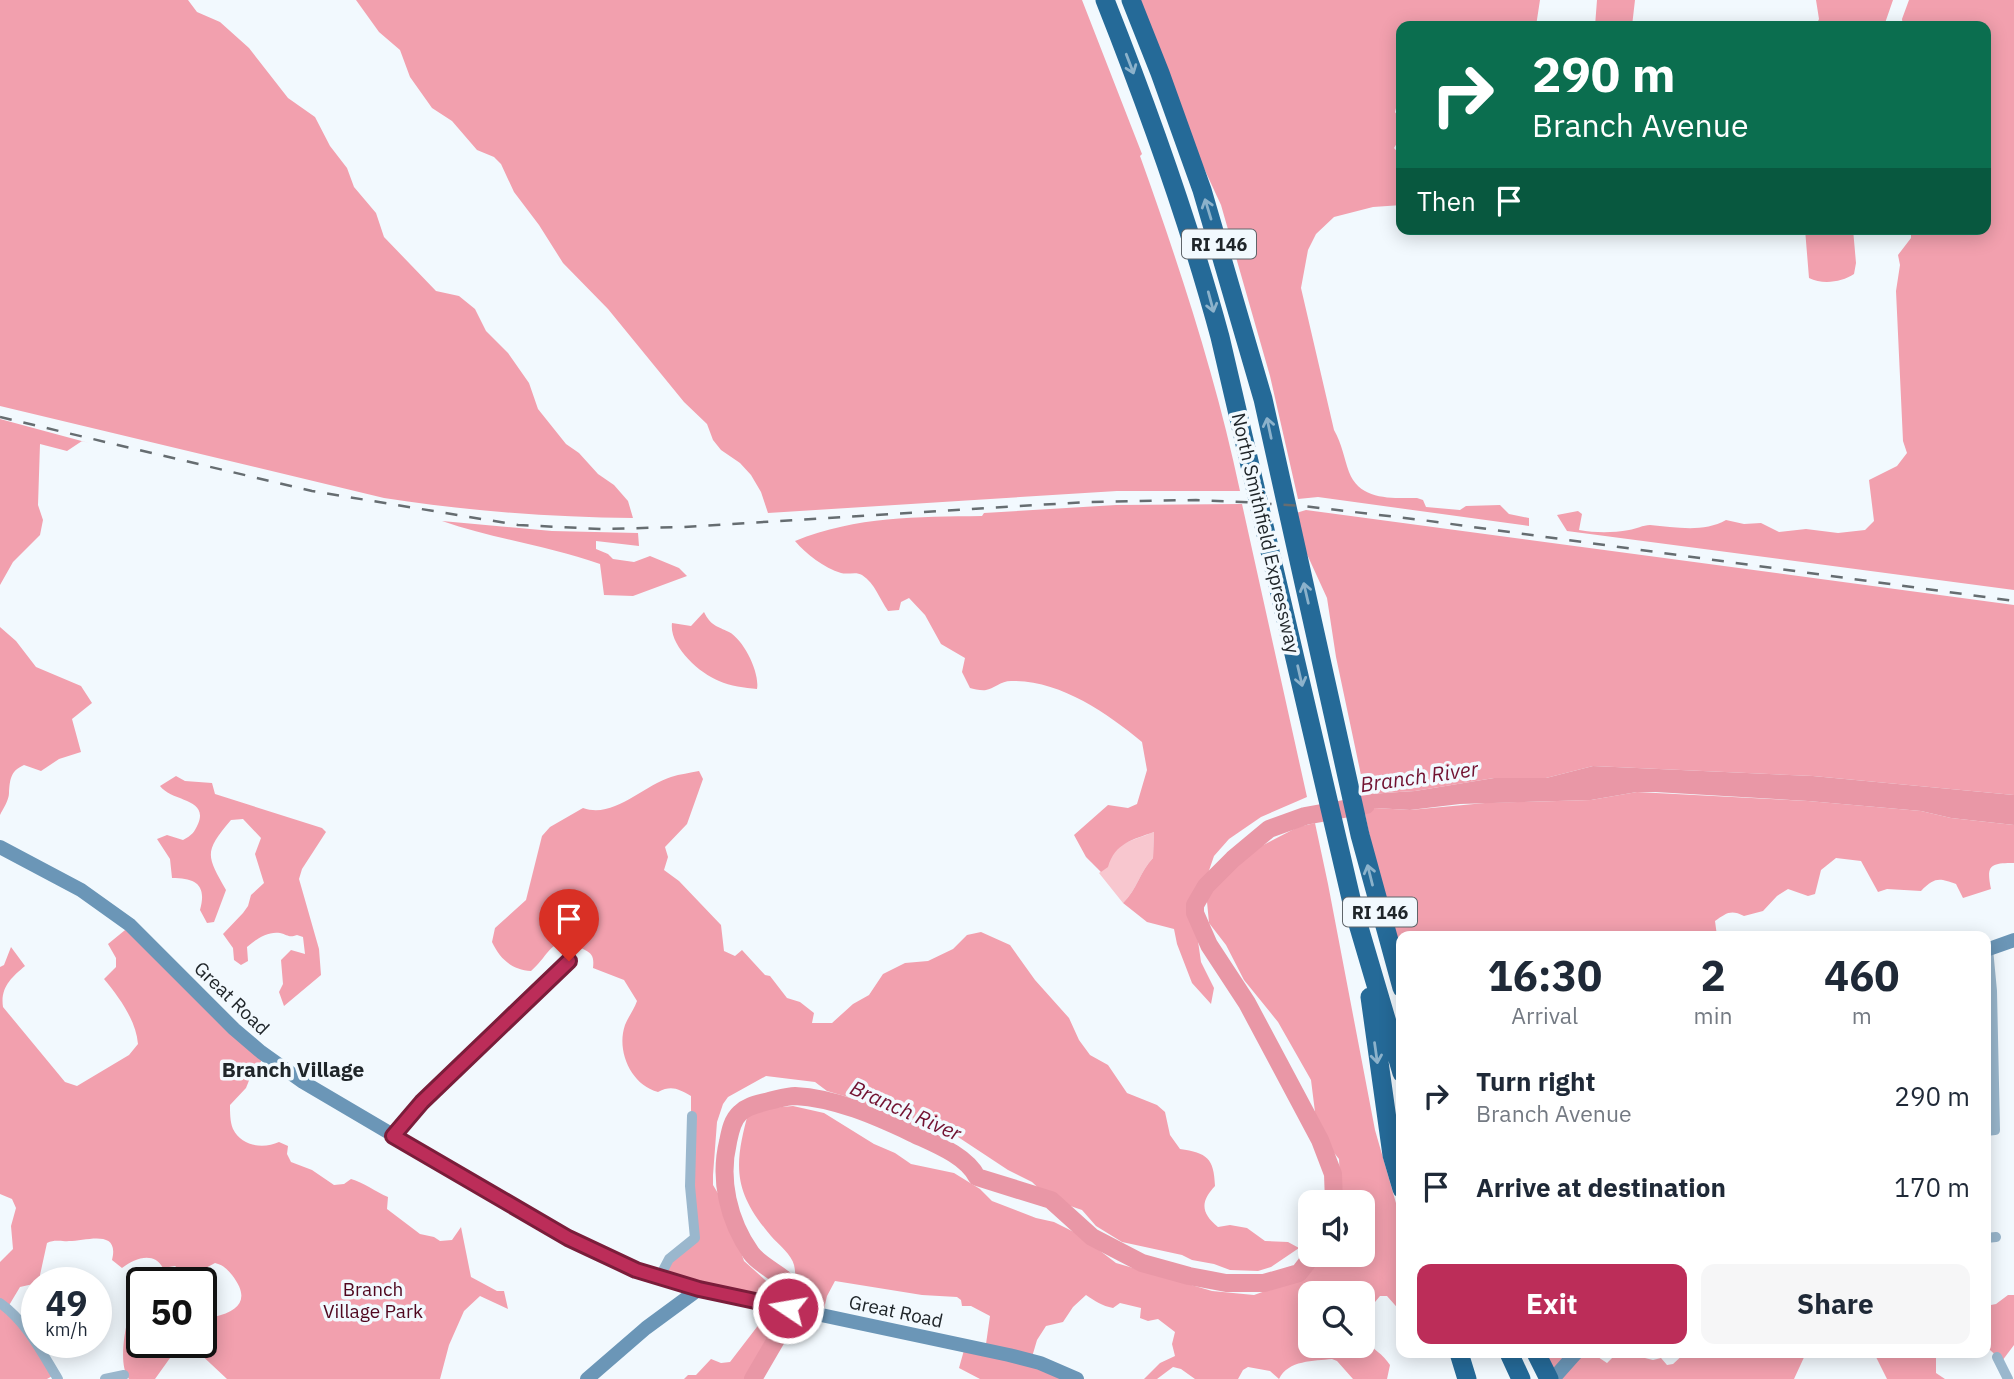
<!DOCTYPE html>
<html lang="en">
<head>
<meta charset="utf-8">
<style>
  body { margin:0; font-family:"IBM Plex Sans",sans-serif; background:#f6f6f7; color:#1f2937; height:100vh; display:flex; flex-direction:column; font-size:26px; white-space:nowrap }
  * { box-sizing:border-box; margin:0 }
  p { font-size:23px; color:#747a83 }
  .icon { flex:none; width:38px; height:38px; fill:none; stroke:currentColor; stroke-width:2; stroke-linecap:round; stroke-linejoin:round }
  .map { position:relative; flex:1; overflow:hidden }
  .panel { position:absolute; left:1396px; top:931px; width:595px; height:427px; display:flex; flex-direction:column; background:#fff; border-radius:14px; box-shadow:0 4px 18px #0003 }
  .panel>* { flex:none }
  .guide { position:absolute; left:1396px; top:21px; width:595px; height:214px; border-radius:14px; box-shadow:0 4px 18px #0003; background:#0b6e4f; color:#fff; overflow:hidden }
  .tools { position:absolute; left:1298px; top:1190px; display:grid; gap:14px }
  .tools a { display:grid; place-items:center; width:77px; height:77px; border-radius:14px; background:#fff; box-shadow:0 4px 18px #0003; font-size:35px }
  .speed { position:absolute; left:21px; top:1267px; display:flex; gap:14px; font-size:35px; font-weight:700; text-align:center }
  .speed>* { display:grid; place-content:center; width:91px; height:91px; border-radius:50%; background:#fff; box-shadow:0 4px 18px #0003; line-height:1 }
  .speed small { font-size:18px; font-weight:400 }
  .speed .limit { border:4px solid #111; border-radius:10px; background:#fff; color:#111 }
  .pin { position:absolute; display:grid; place-items:center; width:60px; height:60px; color:#fff; margin:-72px -30px; border-radius:50% 50% 50% 0; rotate:-45deg; box-shadow:0 0 7px #0007 }
  .pin .icon { rotate:45deg }
  .me { position:absolute; width:77px; margin:-38px; rotate:282deg; stroke-linejoin:round; filter:drop-shadow(0 0 5px #0008) }
  .turn { display:flex; align-items:center; gap:24px; height:147px; padding:0 21px; font-size:32px }
  .turn .icon { width:91px; height:91px; stroke-width:2.5 }
  .turn b { display:block; font-size:49px; line-height:60px }
  .then { display:flex; align-items:center; height:66px; padding:0 21px; background:#0003; gap:14px; font-size:26px }
  .eta { display:flex; justify-content:space-evenly; align-items:center; height:119px; text-align:center }
  .eta b { font-size:42px; font-weight:800; line-height:49px }
  .button { display:flex; gap:14px; margin-top:auto; padding:14px 21px }
  .button a { flex:1; height:80px; border-radius:14px; background:#bc2d59; color:#fff; font-size:28px; font-weight:800; line-height:80px; text-align:center }
  .button a+a { background:#f6f6f7; color:#1f2937 }
  ul { padding:0; list-style:none }
  li { display:flex; align-items:center; gap:21px; height:91px; padding:0 21px }
  li div { flex:1 }
  li b { display:block; font-size:26px }
  li em { font-style:normal }
  .map>svg:first-child { display:block }
  .green { fill:#f8c7cf }
  .forest { fill:#f2a0ae }
  .water { fill:#e997a6 }
  .lines { fill:none; stroke-linecap:round; stroke-linejoin:round }
  .river { stroke:#e997a6; stroke-width:18 }
  .street { stroke:#9ab7cd; stroke-width:10 }
  .secondary { stroke:#6b96b7; stroke-width:14 }
  .highway { stroke:#256a98; stroke-width:19 }
  .rail { stroke:#666d71; stroke-width:2.5; stroke-dasharray:12 12; stroke-linecap:butt }
  .oneway { stroke:#8cb2cb }
  .route-casing { stroke:#7a1d3a; stroke-width:18 }
  .route { stroke:#bc2d59; stroke-width:12 }
  .labels { text-anchor:middle; dominant-baseline:central; stroke-width:7; stroke-linejoin:round; paint-order:stroke }
  .shield { fill:#f2f9fe; stroke:#5f656a; stroke-width:2 }
  .shield-label { font-size:18px; font-weight:bold; fill:#20262a }
  .street-label { font-size:19px; fill:#20262a; stroke:#f2f9fe }
  .park-label { font-size:19px; fill:#50071f; stroke:#f2f9fe }
  .water-label { font-size:21px; font-style:italic; fill:#721231; stroke:#f2f9fe }
  .neighbourhood-label { font-size:21px; font-weight:bold; fill:#20262a; stroke:#f2f9fe }
</style>
</head>
<body>
<div class="map">
<svg width="2014" height="1379" viewBox="0 0 2014 1379">
  <rect width="100%" height="100%" fill="#f2f9fe"/>
  <path class="green" d="M1154,832L1153,858C1140,871 1137,890 1123,903L1099,873C1111,865 1107,858 1116,849C1125,841 1142,837 1154,832Z"/>
  <path class="forest" d="M0,0H188L197,12L220,22L249,48L288,98L315,117L330,146L347,168L354,187L376,213L384,237L436,291L459,296L475,309L486,331L508,353L529,383L538,409L566,444L579,453L598,474L614,485L628,501L633,518C549,517 467,511 384,498L0,406Z
    M356,0H1082L1142,154L1140,156C1179,265 1216,377 1240,491H1117L768,513L761,492L751,475L740,463L721,450L713,440L707,424L684,402L608,309L563,263L539,225L514,192L501,164L494,157L477,150L452,121L432,108L410,77L400,50L379,32Z
    M1135,0H1540L1536,26H1402V85L1395,112C1405,125 1402,135 1394,148L1402,157V205L1373,207L1334,217L1316,234L1308,250L1301,288L1334,430C1342,444 1344,458 1349,472C1360,501 1392,498 1417,498L1423,500L1426,507L1460,510L1466,506L1500,505L1509,514L1529,518V526L1318,497L1298,499L1270,376L1221,205L1190,138Z
    M1597,0H1635L1632,26H1595Z
    M1816,0H1893L1884,26H1816L1819,19Z
    M1909,0H2014V590L1567,531L1557,515L1578,511L1582,514L1579,530C1596,533 1612,533 1629,530C1636,529 1643,525 1650,525C1675,527 1703,533 1726,520L1744,524L1761,523L1779,532L1806,529L1838,533L1865,530L1874,521L1869,480L1897,466L1907,453L1903,441L1896,291L1900,265L1898,255L1911,238V229H1986V26H1903L1902,19Z
    M1805,229H1853L1856,263L1854,274C1842,282 1823,285 1809,278Z
    M0,419L89,443L82,441L67,451L40,444L38,505L43,520L40,535L13,562L0,585Z
    M1242,504L1307,797L1261,817L1229,839L1214,856L1204,885L1188,906V914L1198,941L1201,962L1214,988L1211,1004L1192,983L1177,944L1174,929L1147,922L1123,903C1137,890 1140,871 1153,858L1154,832C1132,840 1115,843 1108,867L1101,872L1086,857L1074,835L1108,805L1128,808L1137,804L1147,770L1142,742C1106,712 1059,680 1011,681C1001,681 993,689 986,690C982,691 974,689 970,688L962,672L965,658L941,644L925,615L909,598L901,602L899,610L888,611C880,600 875,583 862,575C856,571 848,575 841,573C824,568 806,554 795,541C857,516 917,517 982,516L984,513L1116,505Z
    M1306,510L2014,605V795L1813,776L1593,766L1546,778H1494L1415,791L1365,794L1336,657L1327,598L1300,539L1296,513Z
    M442,521L552,531L638,533L639,546L596,541V549L608,554L613,559L634,562L650,556L679,568L687,576L633,596L604,595L600,564C549,546 494,539 442,521Z
    M704,612C711,626 717,626 729,632C744,640 760,673 757,689C745,688 730,686 719,681C699,673 669,646 672,623L691,626Z
    M0,627L16,641L36,667L81,686L92,703L72,719L81,752L59,759L41,771L24,765C10,771 10,780 9,793C9,800 3,809 0,815Z
    M699,771L703,779L687,824L665,847L668,857L664,870L679,881L721,925L724,951L735,956L742,950L765,975L770,976L787,998L800,1002L814,1013L812,1023H832L853,1004L869,995L883,974L905,963L928,961L953,949L967,935L981,932L1010,945L1035,980L1069,1018L1079,1040L1090,1055L1108,1065L1127,1093L1157,1105L1165,1112L1170,1135L1180,1149C1207,1153 1214,1158 1215,1186C1200,1202 1201,1213 1218,1227L1230,1225L1247,1228L1265,1241L1288,1242L1299,1248L1271,1267L1258,1271L1230,1270L1214,1264L1192,1260L1182,1255L1122,1242L1096,1226L1082,1210L1050,1199L1032,1182L1008,1170L955,1135L914,1128L885,1112L866,1107L851,1098L827,1091L815,1082L766,1076L728,1097L723,1104L717,1122L713,1175V1185L725,1205L744,1261L773,1287L777,1301V1334L753,1379H684L688,1375H696L711,1359L721,1363L730,1362L760,1323L765,1301L665,1277L667,1264L694,1240L691,1171V1096C678,1089 672,1085 658,1092C631,1085 616,1051 625,1025C628,1017 634,1010 637,1001L624,980L593,968C594,958 593,954 585,950C551,931 552,953 531,971C512,970 500,959 492,942L495,928L526,900L542,836L550,827L583,808C614,819 642,786 671,777C680,774 690,773 699,771Z
    M176,776L185,781L212,783L215,794L322,828L326,832L302,869L299,879L319,949L321,975L284,1006L279,992L283,984L281,960L291,950L305,954L303,937L297,935C289,938 288,935 280,933C268,931 256,939 247,947L248,961L241,965L234,960L233,948L223,934L243,913L248,906L251,895L264,883L255,854L261,838L243,819L231,820C204,852 206,855 226,890L214,922L207,923L200,910C207,885 196,878 172,878L170,859L157,839L167,835L183,840C192,835 194,833 198,824C209,798 172,802 160,786Z
    M1637,792L1808,801L1921,811L1951,818L2014,825V863C1990,863 1986,865 1991,889L1963,898L1956,884C1939,878 1935,877 1921,891L1887,889L1878,892L1861,861L1836,858L1821,870L1815,894L1808,896L1788,889L1777,896L1763,911L1744,916C1731,909 1726,913 1715,921L1717,936H1402V956L1381,887L1364,810L1375,808L1410,810L1485,803L1591,800Z
    M1315,823L1328,884L1375,1130L1402,1224V1313L1387,1296H1380L1375,1302L1363,1325V1293H1311V1346H1363V1339C1373,1349 1383,1354 1390,1365L1387,1379H1353L1337,1361L1332,1359C1314,1361 1288,1360 1279,1379L1270,1371L1248,1367L1243,1370L1238,1379H1195L1181,1369L1173,1367L1157,1379H1144L1160,1363L1175,1356L1172,1344L1175,1332L1158,1319L1148,1321L1140,1318L1141,1308L1120,1303L1113,1308C1102,1306 1095,1301 1086,1295L1073,1307L1063,1322L1046,1326L1037,1340L1032,1357L1080,1379H980L959,1368L966,1343L986,1344L990,1316L971,1306H962L961,1300L957,1297L922,1295L835,1281L827,1296L823,1313L794,1304C794,1292 797,1277 794,1265C792,1255 778,1244 771,1236C732,1190 734,1165 749,1110L793,1106L824,1113L874,1144L895,1153L911,1164L954,1173L980,1189L992,1201L1036,1218L1054,1222L1078,1234L1116,1263L1212,1291L1254,1295L1271,1289L1331,1255H1363V1202H1341L1339,1159L1327,1144L1316,1120L1311,1080L1278,1022L1244,980L1226,945L1209,923L1206,891L1212,883L1250,852L1298,827Z
    M130,926L267,1054L252,1073L246,1088L230,1105C230,1112 230,1122 233,1129C242,1147 264,1149 279,1142L288,1146L287,1154L291,1162L312,1170L334,1185L344,1184L351,1179C363,1182 376,1192 388,1197L387,1209L420,1234L434,1237L440,1241L452,1240L461,1227L471,1277L497,1291H504L508,1309L480,1296L464,1311L449,1345L440,1379H227L195,1349L184,1346L175,1351L155,1379H129C119,1366 124,1337 127,1322L133,1327L142,1324V1342H201V1315L205,1311L214,1317C241,1311 250,1298 232,1275C226,1268 223,1265 215,1263L189,1277L175,1266L163,1268C154,1251 135,1258 122,1268L112,1260C120,1228 86,1241 69,1241C60,1242 56,1239 47,1243L40,1275L42,1282L20,1287L8,1307L54,1375L47,1379H0V1262L13,1249L11,1226L16,1208L12,1199L0,1194V967L4,965L11,947L25,966C12,977 0,987 3,1007L65,1082L77,1086L129,1055L138,1044C136,1020 119,997 104,979L116,967V958L108,944Z
    M2008,1295H2014V1345L2002,1361L1990,1350L1986,1349V1306L1996,1304Z
    M1539,1353H1592L1607,1363L1617,1353H1642L1645,1358L1653,1360L1661,1358L1667,1365L1673,1364L1685,1353H1806L1794,1379H1550Z
    M1874,1353H1936V1373L1945,1379H1887Z"/>
  <path class="water" d="M1593,766L1813,776L2014,795V825L1951,818L1921,811L1808,801L1655,792H1637L1591,800L1460,804L1410,810L1375,808L1363,811L1353,795L1415,791L1494,778H1546Z"/>
  <g class="lines">
    <path class="river" d="M1334,1202L1333,1174L1320,1140L1247,1003L1209,945L1195,913V905L1206,886L1233,859L1269,829L1305,816L1366,805
      M753,1379L785,1324L784,1279C774,1271 758,1263 751,1253C728,1220 719,1179 728,1142C730,1132 732,1120 740,1113C748,1105 759,1104 769,1101C778,1099 787,1096 795,1096C835,1098 876,1116 912,1133C933,1143 966,1155 977,1177L1051,1200L1092,1237L1142,1263L1189,1276L1226,1283H1264L1299,1273L1313,1255"/>
    <path class="street" d="M1986,1131L1995,1130L1992,991L1988,949
      M393,1136L422,1102L569,961
      M1986,1238L1996,1237
      M659,1278L669,1259L695,1238L690,1186L692,1116
      M0,1303C26,1321 42,1353 58,1379
      M1997,1357L2008,1379
      M105,1379L124,1375"/>
    <path class="secondary" d="M0,847L81,890L130,925L234,1029L261,1052L303,1082L568,1238L636,1270L699,1289L1009,1355L1040,1363L1077,1379
      M1986,950L2014,940
      M587,1379L646,1328L699,1289
      M1553,1379L1576,1353"/>
    <path class="highway" d="M1105,0C1149,111 1189,222 1220,337L1353,907L1402,1073
      M1131,0L1160,73L1202,190L1263,399L1360,835L1402,988
      M1370,997L1392,1155L1402,1189
      M1459,1353L1467,1379
      M1509,1353L1521,1379
      M1536,1353L1549,1379"/>
    <path class="rail" d="M0,417L312,491L518,525L601,529L683,527L1086,502L1196,500L1242,502L1303,506L1422,520L2014,601"/>
  </g>
  <defs><path id="oneway-shaft" d="M-6 0H5M1.5-3L5.5 0L1.5 3" fill="none" stroke-width="1.6" stroke-linecap="round" stroke-linejoin="round" transform="scale(1.75)"/></defs>
  <g class="oneway">
    <use href="#oneway-shaft" transform="translate(1130 64) rotate(69)"/>
    <use href="#oneway-shaft" transform="translate(1208 209) rotate(-107)"/>
    <use href="#oneway-shaft" transform="translate(1211 302) rotate(75)"/>
    <use href="#oneway-shaft" transform="translate(1269 428) rotate(-102)"/>
    <use href="#oneway-shaft" transform="translate(1306 593) rotate(-103)"/>
    <use href="#oneway-shaft" transform="translate(1300 676) rotate(77)"/>
    <use href="#oneway-shaft" transform="translate(1370 875) rotate(-104)"/>
    <use href="#oneway-shaft" transform="translate(1376 1053) rotate(82)"/>
  </g>
  <g class="lines">
    <defs>
      <path id="route" d="M569,961L422,1102L393,1136L568,1238L636,1270L699,1289L788,1308"/>
    </defs>
    <use href="#route" class="route-casing"/>
    <use href="#route" class="route"/>
  </g>
  <g class="labels">
    <g class="shield">
      <rect x="1182" y="229.5" width="74" height="29" rx="5"/>
      <rect x="1343" y="897.5" width="74" height="29" rx="5"/>
    </g>
    <g class="shield-label">
      <text x="1219" y="244">RI 146</text>
      <text x="1380" y="912">RI 146</text>
    </g>
    <g class="street-label">
      <text transform="translate(1266 533) rotate(77)">North Smithfield Expressway</text>
      <text transform="translate(232 998) rotate(44)">Great Road</text>
      <text transform="translate(896 1311) rotate(12)">Great Road</text>
    </g>
    <g class="park-label">
      <text x="373" y="1289">Branch<tspan x="373" dy="22">Village Park</tspan></text>
    </g>
    <g class="water-label">
      <text transform="translate(1419 776) rotate(-8)">Branch River</text>
      <text transform="translate(906 1110) rotate(24)">Branch River</text>
    </g>
    <g class="neighbourhood-label">
      <text x="293" y="1069">Branch Village</text>
    </g>
  </g>
</svg>
<div class="tools">
<a><svg class="icon" aria-label="sound" viewBox="0 0 24 24"><path d="M4 9h4l5-4v14l-5-4H4zM17 9q2 3 0 6"/></svg></a>
<a><svg class="icon" aria-label="search" viewBox="0 0 24 24"><circle cx="10" cy="10" r="6"/><path d="M15 15l6 6"/></svg></a>
</div>
<div class="speed"><div>49<small>km/h</small></div><div class="limit">50</div></div>
<div class="pin" style="left:569px;top:961px;background:#d93025"><svg class="icon" aria-label="arrive" viewBox="0 0 24 24"><path d="M6 21V4h12l-3 4 3 4H6"/></svg></div>
<svg class="me" style="left:788px;top:1308px" viewBox="-20 -20 40 40"><circle r="17" fill="#bc2d59" stroke="#fff" stroke-width="3"/><path d="M0-11L8 9 0 5-8 9z" fill="#fff"/></svg>
<div class="guide">
<div class="turn"><svg class="icon" aria-label="right" viewBox="0 0 24 24"><path d="M7 20v-9h11M14 6l5 5-5 5"/></svg><div><b>290 m</b>Branch Avenue</div></div>
<div class="then">Then<svg class="icon" aria-label="arrive" viewBox="0 0 24 24"><path d="M6 21V4h12l-3 4 3 4H6"/></svg></div>
</div>
<section class="panel">
<div class="eta">
<div><b>16:30</b><p>Arrival</p></div>
<div><b>2</b><p>min</p></div>
<div><b>460</b><p>m</p></div>
</div>
<ul>
<li><svg class="icon" aria-label="right" viewBox="0 0 24 24"><path d="M7 20v-9h11M14 6l5 5-5 5"/></svg><div><b>Turn right</b><p>Branch Avenue</p></div><em>290 m</em></li>
<li><svg class="icon" aria-label="arrive" viewBox="0 0 24 24"><path d="M6 21V4h12l-3 4 3 4H6"/></svg><div><b>Arrive at destination</b></div><em>170 m</em></li>
</ul>
<div class="button"><a>Exit</a><a>Share</a></div>
</section>
</div>
</body>
</html>
